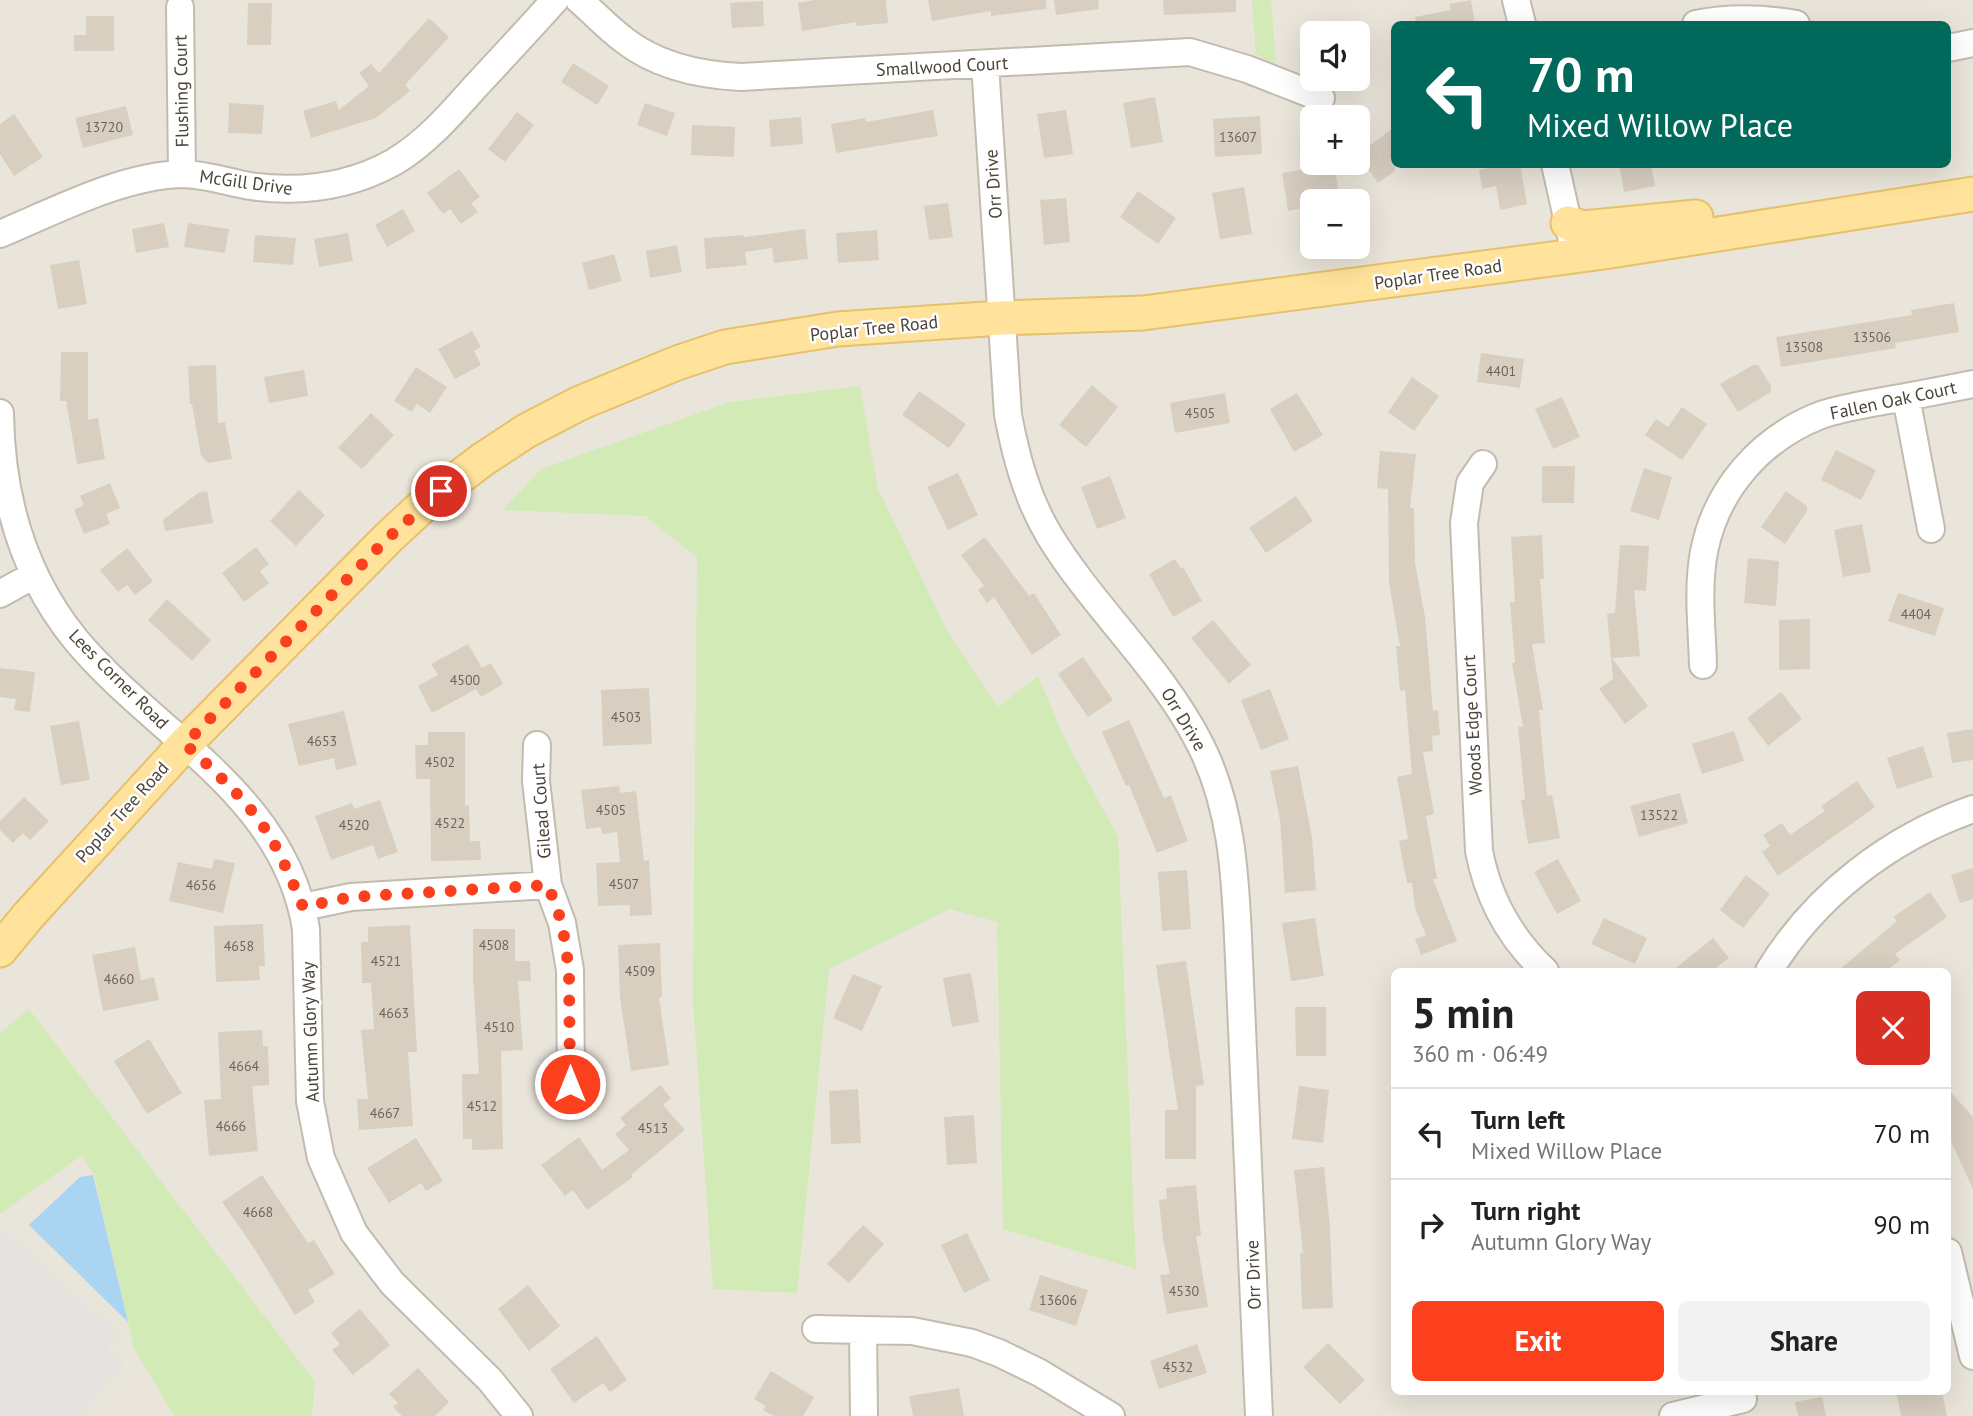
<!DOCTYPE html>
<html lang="en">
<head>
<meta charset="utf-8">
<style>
  body { margin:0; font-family:"PT Sans",sans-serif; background:#f2f2f2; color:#222; height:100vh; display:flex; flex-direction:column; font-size:26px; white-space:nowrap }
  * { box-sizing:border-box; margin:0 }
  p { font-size:23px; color:#767676 }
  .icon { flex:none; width:38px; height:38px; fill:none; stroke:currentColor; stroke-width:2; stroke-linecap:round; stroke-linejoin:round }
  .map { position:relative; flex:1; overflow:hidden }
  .details { position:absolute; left:1391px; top:968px; width:560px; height:427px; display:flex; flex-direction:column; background:#fff; border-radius:10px; box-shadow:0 7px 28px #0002 }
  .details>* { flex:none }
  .guide { position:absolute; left:1391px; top:21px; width:560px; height:147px; border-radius:10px; box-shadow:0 7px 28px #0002; background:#00695c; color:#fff; overflow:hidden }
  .fabs { position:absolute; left:1300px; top:21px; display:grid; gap:14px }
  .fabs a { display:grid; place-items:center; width:70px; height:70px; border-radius:10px; background:#fff; box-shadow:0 7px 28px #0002; font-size:35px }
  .pin { position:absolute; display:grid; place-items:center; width:60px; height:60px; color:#fff; margin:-30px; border:4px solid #fff; border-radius:50%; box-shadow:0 2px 7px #0007 }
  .me { position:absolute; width:77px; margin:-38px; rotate:0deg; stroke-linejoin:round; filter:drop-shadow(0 0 5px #0008) }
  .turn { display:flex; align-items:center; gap:24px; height:147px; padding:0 21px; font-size:32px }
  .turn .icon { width:91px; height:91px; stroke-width:2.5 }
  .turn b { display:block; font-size:49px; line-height:60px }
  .round { display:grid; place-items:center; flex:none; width:74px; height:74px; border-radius:10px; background:#f2f2f2 }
  .head { display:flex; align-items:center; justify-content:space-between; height:119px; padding:0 21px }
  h1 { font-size:42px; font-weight:800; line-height:52px }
  .button { display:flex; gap:14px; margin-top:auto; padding:14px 21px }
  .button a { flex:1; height:80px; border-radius:10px; background:#fc3f1d; color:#fff; font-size:28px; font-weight:800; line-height:80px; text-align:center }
  .button a+a { background:#f2f2f2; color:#222 }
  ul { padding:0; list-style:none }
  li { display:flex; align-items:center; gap:21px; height:91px; padding:0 21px; border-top:2px solid #e0e0e0 }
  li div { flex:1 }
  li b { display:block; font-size:26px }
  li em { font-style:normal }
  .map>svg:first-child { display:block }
  .residential { fill:#eae5da; fill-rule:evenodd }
  .green { fill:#d2eab5 }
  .parking { fill:#e5e3e0 }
  .water { fill:#a9d4f2 }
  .building { fill:#d8cfc1 }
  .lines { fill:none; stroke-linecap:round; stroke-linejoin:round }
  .minor-casing { stroke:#c2bbae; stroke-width:30 }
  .major-casing { stroke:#e6c16a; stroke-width:37 }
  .minor { stroke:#fff; stroke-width:26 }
  .major { stroke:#ffe39c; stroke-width:33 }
  .route { stroke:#fc3f1d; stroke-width:12; stroke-dasharray:0 21.6 }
  .labels { text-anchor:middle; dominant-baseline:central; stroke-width:5; stroke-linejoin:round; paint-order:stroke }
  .number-label { font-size:14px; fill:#6e675b }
  .street-label { font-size:18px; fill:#4b4439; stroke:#fff }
</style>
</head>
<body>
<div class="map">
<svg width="1973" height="1416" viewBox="0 0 1973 1416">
  <rect width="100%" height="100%" fill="#f6f3ec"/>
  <path class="residential" d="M0,0H1973V1416H0ZM1395,24H1948V164H1395ZM1312,33H1358V79H1312ZM1312,117H1358V163H1312ZM1312,201H1358V247H1312ZM1395,971H1948V1391H1395Z"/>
  <path class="green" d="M1252,0H1271L1276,64L1271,63L1256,54Z
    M860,386L878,489L948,632L998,707L1038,676L1063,735L1118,837L1136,1269L1003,1229L997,922L950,909L829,969L797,1293L713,1289L693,1001L697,557L645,516L503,510L541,469L730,402Z
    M29,1009L315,1382L312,1416H174L134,1348L94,1175L82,1155L0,1214V1033Z"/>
  <path class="parking" d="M0,1227L119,1335L107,1348L124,1364L79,1416H0Z"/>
  <path class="water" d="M93,1175L128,1322L29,1225L80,1177Z"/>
  <path class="building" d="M815,0H886L888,23L856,26V22L802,31L798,3Z
    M928,0H1046V9L991,16V11L932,21Z
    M1054,0H1098L1099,9L1056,15Z
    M1163,0H1236V12L1164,15Z
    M1471,0L1475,24H1416L1415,17L1451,10L1449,4Z
    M763,1L764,26L732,28L730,3Z
    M248,3H272L271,45H247Z
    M86,16H114V51H74V35H86Z
    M429,18L449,37L405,85L410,91L376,118L311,138L303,111L336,101L339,110L369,86L359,73L371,64L379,73Z
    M573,63L609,86L597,105L561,82Z
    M1155,97L1163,142L1131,148L1123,103Z
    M229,103L264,105L262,134L228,133Z
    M645,103L675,113L667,136L637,125Z
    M126,106L133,135L83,148L75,118Z
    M933,110L938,136L836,153L831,124L865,118L866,122Z
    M1066,110L1073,154L1044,158L1037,114Z
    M517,112L534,125L505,162L488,149Z
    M14,114L43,157L14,176L0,154V124Z
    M1260,116L1262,154L1215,157L1213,119Z
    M801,117L803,144L771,147L769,120Z
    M692,125L735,127L734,157L691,155Z
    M1395,127V171L1378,183L1358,154Z
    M1334,164L1340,201H1312V207L1288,211L1282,173Z
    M1508,164H1520L1527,204L1500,210L1496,186L1482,189L1479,170Z
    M1619,164H1651L1655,186L1624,192Z
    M459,169L480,197L471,203L478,212L461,224L450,209L443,214L427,193Z
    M1244,187L1252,234L1220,239L1212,193Z
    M1138,191L1176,218L1158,244L1120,217Z
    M1066,198L1070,242L1044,245L1040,200Z
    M948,203L953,237L929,240L924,206Z
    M403,209L415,231L387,247L375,225Z
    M164,223L169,247L136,253L132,229Z
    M188,223L229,229L225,253L184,247Z
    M805,229L808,259L774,263L772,248L745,252L747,265L706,269L704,238L744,235V237Z
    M877,230L879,260L838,263L836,233Z
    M348,233L353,261L319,267L314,239Z
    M255,235L296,238L293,265L253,262Z
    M677,245L682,272L650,278L646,251Z
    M614,254L622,281L589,290L582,263Z
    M79,260L87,304L58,309L50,265Z
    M1954,303L1959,332L1895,343L1896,348L1781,367L1776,337L1912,315L1911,310Z
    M472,331L481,347L474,351L481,365L455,379L438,349Z
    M61,352H88V420L98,418L105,459L77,464L66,401H60Z
    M1481,353L1524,359L1520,388L1477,382Z
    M216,365L218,423L225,422L232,459L208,463L201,456L192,404H190L188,366Z
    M1753,365H1758L1771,386V392L1738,412L1720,384Z
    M416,367L447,387L430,413L417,404L412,412L394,401Z
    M304,370L308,396L269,403L264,377Z
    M1412,377L1439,396L1414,431L1388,412Z
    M1092,385L1118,407L1086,447L1059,425Z
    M919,391L966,424L949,448L902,415Z
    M1225,393L1230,423L1175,433L1170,403Z
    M1297,393L1323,435L1294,452L1270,409Z
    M1562,397L1580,437L1553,449L1535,409Z
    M1682,407L1707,424L1682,460L1645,435L1656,419L1668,427Z
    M371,413L394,435L362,469L338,448Z
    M1836,450L1876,470L1861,500L1821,480Z
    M1380,451L1416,454L1410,508H1414L1415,563L1425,617L1433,711L1438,710L1440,735L1432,736L1433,751L1423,752L1434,814L1426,816L1437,879H1433L1457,941L1421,955L1415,939L1426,935L1415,908L1412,883H1407L1399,841L1408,839L1397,777L1412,774L1405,690L1400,691L1396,646H1400L1389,583L1388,489L1377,488Z
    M1542,466H1575L1574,503H1542Z
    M1644,468L1672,477L1659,520L1630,511Z
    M958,473L978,515L948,530L927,487Z
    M1110,476L1126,518L1097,529L1081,487Z
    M110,483L120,508L106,514L110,524L84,534L74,510L84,505L80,496Z
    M299,490L325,515L296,546L270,521Z
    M207,491L213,523L165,531L163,520L198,493Z
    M1786,491L1807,506V511L1785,544L1761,527Z
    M1296,496L1313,521L1266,553L1249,528Z
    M1862,524L1871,572L1843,577L1834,530Z
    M1542,535L1544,579H1540L1545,643L1532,644L1543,710H1539L1547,796L1552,795L1560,838L1528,844L1521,800H1525L1518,727H1523L1512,663H1515L1510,602H1515L1511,537Z
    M985,537L1029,596L1034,593L1061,635L1032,655L994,597L987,603L978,590L984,586L961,555Z
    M1620,545L1649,546L1646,591L1634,590L1640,656L1612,658L1648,706L1625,724L1599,689L1613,679L1607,614L1615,613Z
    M256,547L269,564L260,571L269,583L244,602L222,573Z
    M127,548L153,581L135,595L127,585L118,592L100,570Z
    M1748,558L1779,561L1776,606L1744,603Z
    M1175,559L1181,569L1183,567L1202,601L1173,617L1149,574Z
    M1898,593L1944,608L1935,636L1888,621Z
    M167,599L211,640L192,661L148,620Z
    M1810,619V669L1779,670V620Z
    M1213,620L1251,665L1229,684L1191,638Z
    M468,644L482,668L491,663L503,684L481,697L476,689L432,713L418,686L438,675L431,664Z
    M1083,657L1113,700L1088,717L1058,674Z
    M0,668L35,672L30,712L14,710L16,699L0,697Z
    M649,688L652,744L603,746L601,690Z
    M1270,689L1289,739L1261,750L1241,700Z
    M1781,692L1802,719L1768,746L1747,718Z
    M344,711L357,765L336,770L334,758L299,766L288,724Z
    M1129,720L1164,798L1171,795L1188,841L1157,853L1129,785L1126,786L1102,732Z
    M79,721L90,780L61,785L50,726Z
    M1973,729V760L1952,763L1947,733Z
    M1734,731L1744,761L1702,774L1692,744Z
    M428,732H465V806L469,805L470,841H480L481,860L431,861L430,779H416L415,745H428Z
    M1923,746L1933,777L1897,789L1887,758Z
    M1298,766L1312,837L1316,890L1285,893L1280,820L1270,771Z
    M1857,781L1875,807L1778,876L1762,852L1770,846L1763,835L1782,823L1790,835L1825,811L1821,806Z
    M619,786L620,793L636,791L644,861L649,860L652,915L630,916V905L598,906L596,863L620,862L617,832L602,834L601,827L586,829L581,790Z
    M1680,793L1688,823L1639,837L1630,806Z
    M24,797L49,821L30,840L23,833L13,843L0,830V821Z
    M380,800L398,852L378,859L373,845L331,860L315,816L352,803L354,809Z
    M214,859L235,863L223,913L169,901L178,862L212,869Z
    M1558,859L1581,901L1557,914L1534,872Z
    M1973,868V899L1960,903L1951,875Z
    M1187,870L1191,929L1162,931L1158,872Z
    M1746,875L1770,894L1743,928L1720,910Z
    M1930,892L1947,917L1895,954L1900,960L1886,971H1838L1897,921L1893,917Z
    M1315,918L1324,976L1291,981L1282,923Z
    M1604,918L1647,938L1635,964L1591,944Z
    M263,924L265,966H259L260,980L216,982L214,926Z
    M410,925L417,1052H408L413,1126L359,1130L357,1099H368L361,1030L374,1029L371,983H362L361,942H368V927Z
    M473,929H515V961H530L531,981H518L523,1050L501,1051L503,1149L472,1150V1139H463L462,1074H479L473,977Z
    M1713,938L1729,958L1712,971H1672Z
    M660,943L662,997L659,998L669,1065L631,1071L620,997L618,945Z
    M135,947L141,980L154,977L159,1000L103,1011L92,955Z
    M1186,961L1204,1085L1196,1086V1159H1165V1110H1178L1156,965Z
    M971,973L979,1022L952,1027L943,978Z
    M853,974L882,986L862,1031L833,1018Z
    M1295,1007H1326V1056H1296Z
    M262,1030L263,1046H268L269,1085L252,1086L258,1151L209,1156L204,1100L221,1099L218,1032Z
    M149,1039L182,1093L147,1114L114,1061Z
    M660,1085L671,1098L663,1105L685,1130L631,1175L633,1177L587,1210L573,1190L565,1196L541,1165L579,1137L602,1170L629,1150L615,1134L626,1125L620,1118Z
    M1299,1086L1329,1090L1323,1143L1292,1139Z
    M858,1089L861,1143L831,1144L829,1091Z
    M1948,1089L1973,1117V1189L1948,1135Z
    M974,1115L977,1163L947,1165L944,1117Z
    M416,1138L443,1181L426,1191L421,1183L389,1203L367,1168Z
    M1324,1167L1330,1227L1333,1308L1302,1309L1300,1253H1303L1294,1170Z
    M262,1175L308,1243L314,1240L335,1274L308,1290L315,1302L295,1315L254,1248L222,1202Z
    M1196,1185L1201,1236H1196L1208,1307L1167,1314L1160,1275L1170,1274L1163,1239L1159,1200L1167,1199L1166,1188Z
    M863,1225L884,1244L849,1283L827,1264Z
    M967,1233L990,1280L964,1293L941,1245Z
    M1040,1275L1088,1290L1076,1326L1029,1310Z
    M528,1285L560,1326L529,1351L498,1309Z
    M360,1309L390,1345L353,1375L332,1350L340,1344L331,1333Z
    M597,1336L627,1380L610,1392L603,1383L574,1403L550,1369Z
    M1328,1343L1365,1380L1340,1404L1303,1367Z
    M1197,1344L1207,1373L1159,1389L1150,1361Z
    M418,1368L449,1402L435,1416H402L393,1407L398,1403L389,1394Z
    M771,1371L814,1397L803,1416H774L763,1410L766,1406L754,1399Z
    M959,1388L964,1416H913L909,1396Z
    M1920,1391H1942L1947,1416H1901L1897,1395Z
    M1822,1397L1826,1416H1798L1795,1402Z"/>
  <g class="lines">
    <defs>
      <path id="minor" d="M579,0C594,13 608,28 624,40C657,66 699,75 741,77L1190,52L1247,69L1321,98
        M1516,0L1522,24
        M180,7L182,174
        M1696,24C1729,17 1762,18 1796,24
        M1948,48L1973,43
        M985,64L1008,415C1016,457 1027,498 1049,535C1094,609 1162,668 1201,746C1231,806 1235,871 1238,937L1259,1416
        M1555,164L1572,240
        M0,234C55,211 121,176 181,174C205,174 227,182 250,186C300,193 349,187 394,162C426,143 451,114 476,86C502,58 529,29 555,0
        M1906,397L1931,529
        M0,413C1,496 23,575 76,640C155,735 285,795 306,929L310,1101L321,1158L354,1233L392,1283L490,1380L519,1416
        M1483,464L1470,483L1464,523L1479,851C1488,898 1510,938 1545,971
        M0,594L34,575
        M1703,665C1702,628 1697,588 1704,552C1716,489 1761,438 1821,415C1841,408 1862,405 1883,401C1913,396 1943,390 1973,384
        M537,745L536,781L548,885L562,923L570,970L571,1084
        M303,907L351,897L548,885
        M1769,971C1815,895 1890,838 1973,809
        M1948,1252L1973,1356
        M816,1329L912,1331L972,1343L999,1353L1040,1373L1111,1416
        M863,1330L864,1416
        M1673,1416L1743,1399"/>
      <path id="major" d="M1568,223L1583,228L1696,217
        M0,950L28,916L185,744L388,538L427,502L482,460L526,431L580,403L677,363L725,347L838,329L1001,318L1143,313L1604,252L1973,194"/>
    </defs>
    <use href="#minor" class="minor-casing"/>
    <use href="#major" class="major-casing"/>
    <use href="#minor" class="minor"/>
    <use href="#major" class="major"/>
  </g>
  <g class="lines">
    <path class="route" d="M441,491L388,538L185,744C211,768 237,791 258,819C278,845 290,877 303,907L351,897L548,885L562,923L569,970L570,1084"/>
  </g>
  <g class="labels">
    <g class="number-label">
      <text x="104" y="127">13720</text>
      <text x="1238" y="137">13607</text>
      <text x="1872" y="337">13506</text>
      <text x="1804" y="347">13508</text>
      <text x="1501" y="371">4401</text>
      <text x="1200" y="413">4505</text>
      <text x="1916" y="614">4404</text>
      <text x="465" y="680">4500</text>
      <text x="626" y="717">4503</text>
      <text x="322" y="741">4653</text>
      <text x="440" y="762">4502</text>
      <text x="611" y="810">4505</text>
      <text x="1659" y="815">13522</text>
      <text x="450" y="823">4522</text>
      <text x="354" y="825">4520</text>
      <text x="624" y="884">4507</text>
      <text x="201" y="885">4656</text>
      <text x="494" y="945">4508</text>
      <text x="239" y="946">4658</text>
      <text x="386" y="961">4521</text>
      <text x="640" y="971">4509</text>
      <text x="119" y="979">4660</text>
      <text x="394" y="1013">4663</text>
      <text x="499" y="1027">4510</text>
      <text x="244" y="1066">4664</text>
      <text x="482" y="1106">4512</text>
      <text x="385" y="1113">4667</text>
      <text x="231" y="1126">4666</text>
      <text x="653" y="1128">4513</text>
      <text x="258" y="1212">4668</text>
      <text x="1184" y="1291">4530</text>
      <text x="1058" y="1300">13606</text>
      <text x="1178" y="1367">4532</text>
    </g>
    <g class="street-label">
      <text transform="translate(942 66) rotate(-3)">Smallwood Court</text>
      <text transform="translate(181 91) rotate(-91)">Flushing Court</text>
      <text transform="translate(246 182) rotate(8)">McGill Drive</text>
      <text transform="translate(993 184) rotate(-94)">Orr Drive</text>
      <text transform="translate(1438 274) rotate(-8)">Poplar Tree Road</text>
      <text transform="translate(874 328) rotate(-6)">Poplar Tree Road</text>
      <text transform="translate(1893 400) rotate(-12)">Fallen Oak Court</text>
      <text transform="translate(119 679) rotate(45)">Lees Corner Road</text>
      <text transform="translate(1184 719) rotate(59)">Orr Drive</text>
      <text transform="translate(1472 725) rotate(-93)">Woods Edge Court</text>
      <text transform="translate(541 811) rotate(-94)">Gilead Court</text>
      <text transform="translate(122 812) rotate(-48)">Poplar Tree Road</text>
      <text transform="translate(310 1032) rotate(-92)">Autumn Glory Way</text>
      <text transform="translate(1253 1275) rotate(-92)">Orr Drive</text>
    </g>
  </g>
</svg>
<div class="fabs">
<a><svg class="icon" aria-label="sound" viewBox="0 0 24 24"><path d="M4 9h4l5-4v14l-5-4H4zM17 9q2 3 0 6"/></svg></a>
<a>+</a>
<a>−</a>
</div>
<div class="pin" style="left:441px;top:491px;background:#d93025"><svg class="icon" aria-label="arrive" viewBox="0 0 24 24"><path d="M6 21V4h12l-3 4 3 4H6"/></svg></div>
<svg class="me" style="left:570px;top:1084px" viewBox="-20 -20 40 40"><circle r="17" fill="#fc3f1d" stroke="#fff" stroke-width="3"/><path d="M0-11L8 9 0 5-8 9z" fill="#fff"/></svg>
<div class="guide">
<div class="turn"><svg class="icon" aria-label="left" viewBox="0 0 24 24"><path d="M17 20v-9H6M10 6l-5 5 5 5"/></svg><div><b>70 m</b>Mixed Willow Place</div></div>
</div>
<section class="details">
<div class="head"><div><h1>5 min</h1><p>360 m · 06:49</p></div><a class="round" style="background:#d93025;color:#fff"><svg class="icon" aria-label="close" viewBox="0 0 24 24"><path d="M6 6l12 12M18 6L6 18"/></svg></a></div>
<ul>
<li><svg class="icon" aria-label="left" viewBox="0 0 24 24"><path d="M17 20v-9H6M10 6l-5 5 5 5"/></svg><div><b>Turn left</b><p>Mixed Willow Place</p></div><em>70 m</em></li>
<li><svg class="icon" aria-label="right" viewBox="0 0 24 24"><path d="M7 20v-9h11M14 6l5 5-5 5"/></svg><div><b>Turn right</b><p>Autumn Glory Way</p></div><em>90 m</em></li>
</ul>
<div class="button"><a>Exit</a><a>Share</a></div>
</section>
</div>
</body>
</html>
